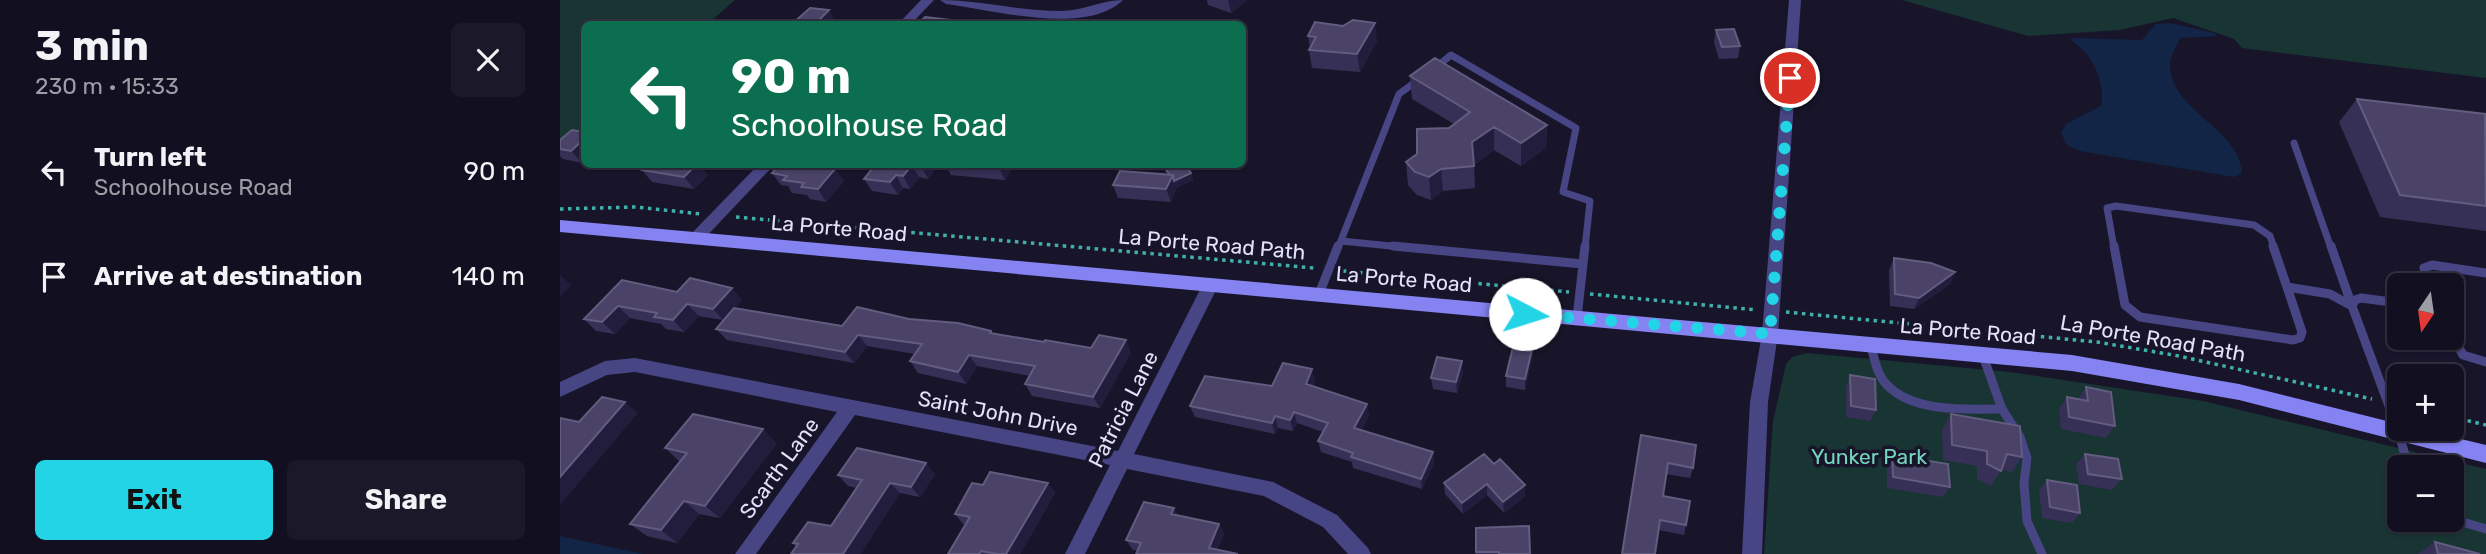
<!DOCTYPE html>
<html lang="en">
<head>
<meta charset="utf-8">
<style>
  body { margin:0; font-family:Rubik,sans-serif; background:#1b1929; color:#f1f3f6; height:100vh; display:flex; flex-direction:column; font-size:26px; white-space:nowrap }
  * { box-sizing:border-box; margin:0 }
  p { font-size:23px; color:#9c9da5 }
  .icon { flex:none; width:38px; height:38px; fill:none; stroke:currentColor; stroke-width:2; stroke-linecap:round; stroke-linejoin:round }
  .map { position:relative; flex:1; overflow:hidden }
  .panel { display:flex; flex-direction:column; background:#121020; width:560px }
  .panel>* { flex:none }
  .hud { position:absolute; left:21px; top:21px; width:665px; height:147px; border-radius:10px; box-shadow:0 2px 5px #0004,0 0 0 2px #31303e; background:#0b6e4f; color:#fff; overflow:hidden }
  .needle { width:46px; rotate:193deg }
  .controls { position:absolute; left:1827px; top:273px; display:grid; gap:14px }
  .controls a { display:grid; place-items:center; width:77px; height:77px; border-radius:10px; background:#121020; box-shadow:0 2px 5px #0004,0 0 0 2px #31303e; font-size:35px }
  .pin { position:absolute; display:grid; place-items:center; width:60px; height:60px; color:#fff; margin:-30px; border:4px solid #fff; border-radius:50%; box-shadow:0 2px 7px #0007 }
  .me { position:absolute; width:77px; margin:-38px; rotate:95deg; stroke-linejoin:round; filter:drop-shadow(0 0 5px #0008) }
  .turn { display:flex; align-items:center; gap:24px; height:147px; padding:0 35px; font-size:32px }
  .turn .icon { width:91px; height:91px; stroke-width:2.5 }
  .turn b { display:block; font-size:49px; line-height:60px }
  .round { display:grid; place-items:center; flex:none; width:74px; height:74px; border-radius:10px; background:#1b1929 }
  .headline { display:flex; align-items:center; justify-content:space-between; height:119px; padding:0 35px }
  h1 { font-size:42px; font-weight:700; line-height:52px }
  .primary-button { display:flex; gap:14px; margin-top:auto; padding:14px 35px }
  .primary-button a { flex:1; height:80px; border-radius:10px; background:#23d3e6; color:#111; font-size:28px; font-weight:700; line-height:80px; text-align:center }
  .primary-button a+a { background:#1b1929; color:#f1f3f6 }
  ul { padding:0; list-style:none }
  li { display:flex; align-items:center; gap:21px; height:105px; padding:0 35px }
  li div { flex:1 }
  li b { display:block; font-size:26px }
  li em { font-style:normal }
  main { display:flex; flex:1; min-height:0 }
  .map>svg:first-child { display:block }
  .green { fill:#183433; fill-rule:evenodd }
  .water { fill:#122546 }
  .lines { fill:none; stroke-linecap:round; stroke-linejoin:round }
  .path { stroke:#40b1aa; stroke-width:3.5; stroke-dasharray:3.5 4.5; stroke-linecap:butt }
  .lane-far1 { stroke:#474584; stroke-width:7 }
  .lane { stroke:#474584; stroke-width:9 }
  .street { fill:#474584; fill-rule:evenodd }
  .secondary { fill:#8583f1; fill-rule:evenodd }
  .wall { fill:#373056 }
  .shaded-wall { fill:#231d3d }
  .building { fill:#4a4367; stroke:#625c7f; stroke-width:2 }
  .route { stroke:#23d3e6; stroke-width:12; stroke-dasharray:0 21.6 }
  .labels { text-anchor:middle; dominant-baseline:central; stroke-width:7; stroke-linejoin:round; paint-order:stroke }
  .street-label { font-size:21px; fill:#e4e1fc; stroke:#18152a }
  .park-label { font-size:21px; fill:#74d5bd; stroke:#18152a }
</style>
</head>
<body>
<main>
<section class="panel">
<div class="headline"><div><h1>3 min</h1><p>230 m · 15:33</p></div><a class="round"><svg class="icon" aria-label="close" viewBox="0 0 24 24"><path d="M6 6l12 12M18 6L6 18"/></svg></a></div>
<ul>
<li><svg class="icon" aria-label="left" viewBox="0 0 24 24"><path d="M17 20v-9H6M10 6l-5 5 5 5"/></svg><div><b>Turn left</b><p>Schoolhouse Road</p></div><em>90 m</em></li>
<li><svg class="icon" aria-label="arrive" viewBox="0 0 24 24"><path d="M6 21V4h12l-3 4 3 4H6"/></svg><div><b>Arrive at destination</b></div><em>140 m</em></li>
</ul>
<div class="primary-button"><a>Exit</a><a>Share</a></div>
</section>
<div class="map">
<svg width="1926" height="554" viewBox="0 0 1926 554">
  <rect width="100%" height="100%" fill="#18152a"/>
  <path class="green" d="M0,0H175L148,24H24V135L0,157Z
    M1342,0H1926V78L1682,48L1674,39L1613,18L1560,30L1468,36Z
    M1247,353L1450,372L1643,401L1926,469V554H1204L1213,421L1226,364L1232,357ZM1839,467H1892V520H1839Z"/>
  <path class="water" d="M1610,23L1654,33L1658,36L1620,38C1617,46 1610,56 1610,64C1610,111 1678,127 1682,172L1674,177L1520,151L1507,145L1501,133L1506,124L1541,106C1545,89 1537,67 1526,53C1521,47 1514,44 1510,38L1582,40L1596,24Z
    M0,536L83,554H0Z"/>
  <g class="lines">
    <path class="path" d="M0,209L76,207L141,214
      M176,217L754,268
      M783,271L1009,292
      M1030,294L1197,310
      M1226,312L1537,342L1619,356L1812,399
      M1892,417L1926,425"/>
    <path class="lane-far1" d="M874,69L891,55L1016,128L1003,192L1030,201L1025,248
      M1734,143L1771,248
      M781,241L851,248
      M778,248L839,94L858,80
      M1554,248L1547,208L1556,206L1694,225L1710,236L1714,248"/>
    <path class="lane" d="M833,246L1023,264
      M1554,246L1565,305L1580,317L1733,340L1740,338L1742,332L1727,287
      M1713,246L1727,287
      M1771,246L1792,306L1795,300L1801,298L1839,303
      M1869,285L1864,268L1872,265L1926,273
      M1727,287L1770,294L1792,306L1839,433L1848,467
      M759,294L778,246
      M1017,318L1025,246
      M1892,335L1903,355L1926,362
      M1311,345C1314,358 1317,375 1327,385C1354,413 1407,409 1442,409
      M1423,356L1442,409L1460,437L1467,458L1464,483L1467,521L1482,554
      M1892,519L1926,529"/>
    <path class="street" d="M361,0H374L351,24H338Z
      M380,0C420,0 459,11 500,11C524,11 541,0 563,0C527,36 432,10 386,4Z
      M1229,0H1241L1218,334L1208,402L1202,554H1182L1190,402L1202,334Z
      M199,164H215L141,242H131L128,238L131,234Z
      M651,278L657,280L659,284L574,454L713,482L777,515L808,548L811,554H788L763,527L704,496L567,469L525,554H505L550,465L295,415L196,554H175L277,412L75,372L47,375L0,397V382L45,361L75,358L558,451L645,280Z"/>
    <path class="secondary" d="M0,220L1512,355L1679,384L1839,424V429H1859L1926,445V463L1679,400L1512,371L0,232Z"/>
  </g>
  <path class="wall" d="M647,0H687L671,13L648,5Z
    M1156,30L1180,46L1178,58L1159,59L1154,42Z
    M748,36L817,41L800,72L752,68L749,50L750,48Z
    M850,76L987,125L986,148L961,166L934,150L914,165L915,188L883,191L871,200L857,195L848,185L846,162L894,124L852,99Z
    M1797,99L1926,116V231L1820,217L1779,122Z
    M24,132V161L22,163L3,159L0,156V140Z
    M316,164H377L378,165L368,179L359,177L350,189L343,188L338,195L312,191L304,179Z
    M385,164H453L454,166L445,180L391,175Z
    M141,167L148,175L134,189L92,182L82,170Z
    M604,167L631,173L633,180L617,187L611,202L558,198L553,185L608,175Z
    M275,169L284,181L266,202L250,199L247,195L232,193L228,186L221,185L212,173Z
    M1334,258L1395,272L1390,284L1354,309L1330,306L1329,270Z
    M62,280L117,292L182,300L175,308L282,326L349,319L431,331L433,334L484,342L571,352L540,408L472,396L465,384L470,376L417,366L406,384L358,373L350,361L355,354L307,346L294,363L167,340L156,329L163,320L139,316L124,332L106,329L101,324L70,318L55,334L36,331L24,319Z
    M977,328L976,340L965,390L946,387V376Z
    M903,373L897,393L873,389L871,378Z
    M1290,375L1316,410L1310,421L1286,417V387Z
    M755,381L753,387L809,415L801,431L873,452L874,463L862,489L793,468L792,462L761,452L758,441L763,432L737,423L733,431L718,428L715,434L635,417L630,406L712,386Z
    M1526,387L1555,426L1546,438L1501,429L1499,409L1507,397L1518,399Z
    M1391,414L1462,457L1452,472L1441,470L1431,486L1417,479V466L1383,460L1382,430Z
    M1081,435L1133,468L1130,478L1106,474L1103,496L1126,525L1124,535L1099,530Z
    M217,443L160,518L139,514L117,543L87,536L70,524L120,462L105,448Z
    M1525,454L1562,479L1552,490L1519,484L1516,464Z
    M1332,455L1390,487L1383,497L1327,488V466Z
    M934,464L965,485V496L944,513L927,495L903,514L885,494L884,483Z
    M375,474L360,497L340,493L236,546L233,543L271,526L297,488L288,486L278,475Z
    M1487,480L1520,513L1512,523L1482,518L1479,491Z
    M488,483L495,493L460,554H388L405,525L403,524L395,514L423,485Z
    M614,508L618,516L659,524L664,534L657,550H573L566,540Z
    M916,528L970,554H916Z
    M1875,542L1920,554H1858Z"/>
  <path class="shaded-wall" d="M669,0H687L671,13L668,1Z
    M269,10L276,23L275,24H255Z
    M815,23L817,41L800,72L797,54Z
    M987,125L986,148L961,166V143Z
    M934,127V150L914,165L912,142Z
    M24,139V161L22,163L11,151Z
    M127,164H143L141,167L148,175L134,189L124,177Z
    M362,164H377L378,165L368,179L361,166Z
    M441,164H453L454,166L445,180L439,168Z
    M352,165L359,177L350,189L343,176Z
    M275,169L284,181L266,202L258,189Z
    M881,169L883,191L871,200L869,177Z
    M631,173L633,180L617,187L611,202L606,189L613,175Z
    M336,175L343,188L338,195L330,182Z
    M1395,272L1390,284L1354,309L1359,298Z
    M0,275L11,285L0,297Z
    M172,288L182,300L164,321L153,309Z
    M127,304L139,316L124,332L113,320Z
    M58,306L70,318L55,334L42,322Z
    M977,328L976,340L965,390V379Z
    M298,335L307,346L294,363L285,352Z
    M566,340L571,352L540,408L533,397Z
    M409,355L417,366L406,384L398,372Z
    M902,361L903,373L897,393L896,382Z
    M752,369L755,381L749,396L746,384Z
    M65,402L78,413L0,505V477Z
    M807,404L809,415L796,440L794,428Z
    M734,412L737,423L733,431L730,420Z
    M715,416L718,428L715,434L712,423Z
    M203,429L217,443L160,518L145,506Z
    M873,452L874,463L862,489L861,479Z
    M366,463L375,474L360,497L351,487Z
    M330,483L340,493L301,554H283Z
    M488,483L495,493L460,554H446Z
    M927,484V495L903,514L902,503Z
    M965,485V496L944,513L943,502Z
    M124,501L139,514L117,543L101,530Z
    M614,508L620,518L611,514Z
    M659,524L664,534L655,554L649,548Z"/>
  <path class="building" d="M250,8L269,10L255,24H232Z
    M365,17L426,24H358Z
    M793,20L815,23L797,54L749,50L756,37L748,36L755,22L783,26Z
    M1174,29L1180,46L1162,47L1156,30Z
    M875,58L987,125L961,143L934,127L912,142L914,166L881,169L869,177L855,172L846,162L857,154V129L889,128L910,112L850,76Z
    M1797,99L1925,114L1926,206L1840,195Z
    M12,130L24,132V139L11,151L0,149V140Z
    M87,164H137L124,177L82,170Z
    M220,164H246L275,169L258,189L241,187L244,183L223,180L227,176L212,173Z
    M316,164H362L361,166L352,165L343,176L336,175L330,182L304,179Z
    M403,164H441L439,168Z
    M610,164H625L631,173L614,181L613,175H610L604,167Z
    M560,171L613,175L606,189L553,185Z
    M1334,258L1371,263L1395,272L1359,298L1335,294Z
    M130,278L172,288L153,309L127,304L113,320L94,317L97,313L58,306L42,322L24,319L62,280L117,292Z
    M297,307L349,319L398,323L431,331L430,333L484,342L485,340L531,348L539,335L566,340L533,397L465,384L475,366L409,355L398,372L350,361L362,344L298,335L285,352L156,329L174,308L282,326Z
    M958,326L977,328L965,379L946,376Z
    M877,357L902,361L896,382L871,378Z
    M723,363L752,369L746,384L807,404L794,428L873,452L861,479L791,457L793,453L758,441L768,423L734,412L730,420L715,416L712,423L630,406L645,376L712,386Z
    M1290,375L1315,379L1316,410L1291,406Z
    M1526,387L1551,392L1555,426L1509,417L1507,397L1528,401Z
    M42,397L65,402L0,477V418L19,422Z
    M133,414L203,429L145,506L124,501L101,530L70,524L127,453L105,448Z
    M1391,414L1460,426L1462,457L1447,454L1441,471L1427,464V451L1392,445Z
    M1081,435L1136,445L1133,468L1108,463L1103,496L1130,501L1126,525L1100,520L1095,554H1062Z
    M297,448L366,463L351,487L330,483L283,554H231L238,544L233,543L248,522L271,526L302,480L278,475Z
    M924,454L934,464L940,459L965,485L943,502L927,484L902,503L884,483Z
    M1525,454L1558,459L1562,479L1528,474Z
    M1332,455L1388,464L1390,487L1333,477Z
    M430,472L488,483L446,554H438L421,551L419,554H388L410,517L395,514L412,483L423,485Z
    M1487,480L1517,485L1520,513L1490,507Z
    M584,502L614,508L611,514L659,524L649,548L678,554H576L581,543L566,540Z
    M969,526L970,554H939V552H916V528Z
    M1875,542L1920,554H1878Z"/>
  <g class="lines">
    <path class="route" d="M965,314L1210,334L1230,78"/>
  </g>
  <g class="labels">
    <g class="street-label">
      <text transform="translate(279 228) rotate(5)">La Porte Road</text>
      <text transform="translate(652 244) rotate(5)">La Porte Road Path</text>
      <text transform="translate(844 279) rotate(5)">La Porte Road</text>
      <text transform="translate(1408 331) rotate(5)">La Porte Road</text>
      <text transform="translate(1593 338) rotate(10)">La Porte Road Path</text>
      <text transform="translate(563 409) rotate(-63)">Patricia Lane</text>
      <text transform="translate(438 413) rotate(11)">Saint John Drive</text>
      <text transform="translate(219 468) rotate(-54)">Scarth Lane</text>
    </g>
    <g class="park-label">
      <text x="1309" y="456">Yunker Park</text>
    </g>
  </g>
</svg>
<div class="controls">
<a><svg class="needle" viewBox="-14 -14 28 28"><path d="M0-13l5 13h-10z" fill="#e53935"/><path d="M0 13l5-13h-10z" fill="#9c9da5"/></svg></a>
<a>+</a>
<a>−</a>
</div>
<div class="pin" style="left:1230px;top:78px;background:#d93025"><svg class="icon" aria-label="arrive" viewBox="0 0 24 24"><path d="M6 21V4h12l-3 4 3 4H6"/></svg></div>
<svg class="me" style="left:965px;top:314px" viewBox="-20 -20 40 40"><circle r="19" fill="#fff"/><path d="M0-13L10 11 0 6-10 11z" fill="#23d3e6"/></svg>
<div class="hud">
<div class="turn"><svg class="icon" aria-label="left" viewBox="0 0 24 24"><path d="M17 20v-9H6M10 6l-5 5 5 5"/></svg><div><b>90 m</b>Schoolhouse Road</div></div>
</div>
</div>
</main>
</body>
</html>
